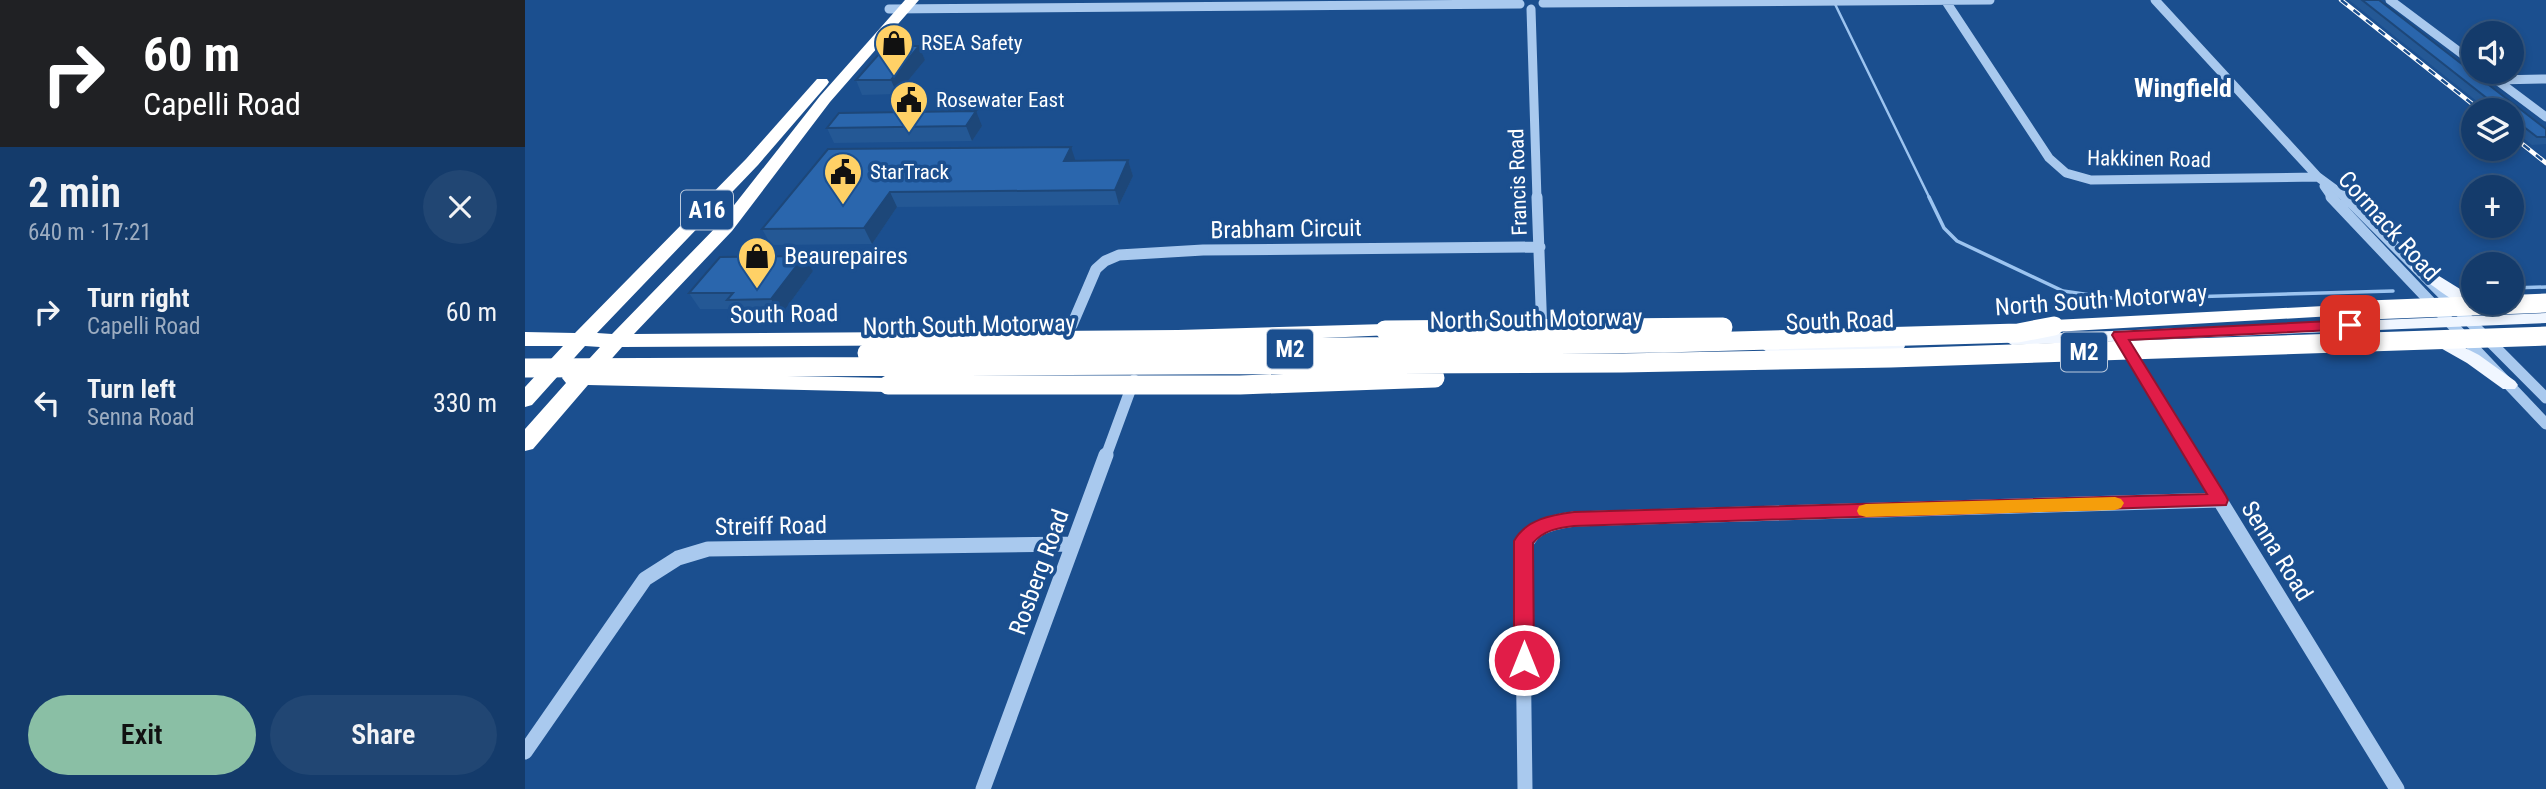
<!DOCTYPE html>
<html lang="en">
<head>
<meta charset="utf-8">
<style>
  body { margin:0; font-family:"Roboto Condensed",sans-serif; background:#214673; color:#f1f3f6; height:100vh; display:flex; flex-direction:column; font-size:26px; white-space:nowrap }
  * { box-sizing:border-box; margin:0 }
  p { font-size:23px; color:#9dadc1 }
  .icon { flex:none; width:38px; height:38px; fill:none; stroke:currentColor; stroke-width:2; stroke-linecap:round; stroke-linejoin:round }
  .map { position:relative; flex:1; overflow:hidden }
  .drawer { display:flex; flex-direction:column; background:#143b6b; width:525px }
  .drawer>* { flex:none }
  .hud { background:#202124; color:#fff; overflow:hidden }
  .fabs { position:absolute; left:1936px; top:21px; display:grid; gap:14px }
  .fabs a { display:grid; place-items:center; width:63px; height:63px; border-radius:50%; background:#143b6b; box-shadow:0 4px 10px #0003,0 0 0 2px #33557e; font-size:35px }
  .pin { position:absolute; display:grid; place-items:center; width:60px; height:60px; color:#fff; margin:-30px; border-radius:14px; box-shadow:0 4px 10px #0006 }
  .me { position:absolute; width:77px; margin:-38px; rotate:0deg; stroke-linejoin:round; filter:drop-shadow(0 0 5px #0008) }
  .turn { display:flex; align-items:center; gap:24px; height:147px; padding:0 28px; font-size:32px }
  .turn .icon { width:91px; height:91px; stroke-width:2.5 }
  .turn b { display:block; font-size:49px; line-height:60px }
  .round { display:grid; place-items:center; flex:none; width:74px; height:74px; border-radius:37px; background:#214673 }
  .headline { display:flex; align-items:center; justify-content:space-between; height:119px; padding:0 28px }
  h1 { font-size:42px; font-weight:600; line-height:52px }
  .button { display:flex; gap:14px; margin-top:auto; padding:14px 28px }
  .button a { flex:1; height:80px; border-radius:42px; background:#8abfa5; color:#111; font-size:28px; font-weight:600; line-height:80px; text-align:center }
  .button a+a { background:#214673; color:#f1f3f6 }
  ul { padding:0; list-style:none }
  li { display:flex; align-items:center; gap:21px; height:91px; padding:0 28px }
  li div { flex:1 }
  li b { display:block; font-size:26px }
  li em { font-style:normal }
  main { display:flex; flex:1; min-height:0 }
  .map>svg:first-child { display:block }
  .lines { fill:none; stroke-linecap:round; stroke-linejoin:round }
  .stream-far1 { stroke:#9cc4f0; stroke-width:2.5 }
  .stream { stroke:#9cc4f0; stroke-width:3.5 }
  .minor-far2 { stroke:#a9c9ee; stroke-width:9 }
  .minor-far1 { stroke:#a9c9ee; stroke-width:11 }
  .minor { stroke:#a9c9ee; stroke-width:15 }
  .major { fill:#f0f6ff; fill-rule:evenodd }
  .highway { fill:#fff; fill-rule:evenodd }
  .rail-casing { stroke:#fff; stroke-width:4.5 }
  .rail { stroke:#1b4f8f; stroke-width:2.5; stroke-dasharray:8; stroke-linecap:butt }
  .highway-bridge { stroke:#fff; stroke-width:19 }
  .wall { fill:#245895 }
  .shaded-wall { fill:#1d4779 }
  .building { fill:#2a66ad; stroke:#1d4779; stroke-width:2 }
  .route { fill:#e11d48; stroke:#92132f; stroke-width:2 }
  .slow { fill:#f59e0b }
  .labels { text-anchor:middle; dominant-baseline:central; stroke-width:7; stroke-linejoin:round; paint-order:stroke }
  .far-poi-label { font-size:21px; fill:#fff; stroke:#1b4f8f; text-anchor:start }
  .far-street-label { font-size:21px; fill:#fff; stroke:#1b4f8f }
  .shield { fill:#1b4f8f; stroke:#bbcadd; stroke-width:2 }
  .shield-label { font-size:23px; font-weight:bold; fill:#fff }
  .street-label { font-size:24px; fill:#fff; stroke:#1b4f8f }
  .poi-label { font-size:24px; fill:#fff; stroke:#1b4f8f; text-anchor:start }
  .far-district-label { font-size:26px; font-weight:bold; fill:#fff; stroke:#1b4f8f }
</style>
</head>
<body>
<main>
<section class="drawer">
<div class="hud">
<div class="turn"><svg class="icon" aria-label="right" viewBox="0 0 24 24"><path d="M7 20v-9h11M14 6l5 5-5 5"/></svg><div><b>60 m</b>Capelli Road</div></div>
</div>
<div class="headline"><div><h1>2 min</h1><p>640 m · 17:21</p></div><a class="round"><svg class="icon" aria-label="close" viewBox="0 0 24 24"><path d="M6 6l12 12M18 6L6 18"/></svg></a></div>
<ul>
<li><svg class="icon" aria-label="right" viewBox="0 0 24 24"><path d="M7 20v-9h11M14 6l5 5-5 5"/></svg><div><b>Turn right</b><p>Capelli Road</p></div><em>60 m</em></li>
<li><svg class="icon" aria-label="left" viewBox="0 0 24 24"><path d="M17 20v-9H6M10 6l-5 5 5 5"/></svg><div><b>Turn left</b><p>Senna Road</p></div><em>330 m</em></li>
</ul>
<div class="button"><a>Exit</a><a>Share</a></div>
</section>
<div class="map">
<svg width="2021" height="789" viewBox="0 0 2021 789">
  <rect width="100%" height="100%" fill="#1b4f8f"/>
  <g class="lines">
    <path class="stream-far1" d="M1309,2L1405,199"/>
    <path class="stream" d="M1404,197L1419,228L1432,241L1538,291L1594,299L1868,291
      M1986,288L2021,287"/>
    <path class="minor-far2" d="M1420,0L1524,158L1541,173L1566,180L1793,177
      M1630,0L1793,177L1823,199
      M1865,0L1948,62
      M1018,3L1465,0
      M364,9L995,4
      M1006,9L1012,199
      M1961,72L2021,117
      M1971,80L2021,79
      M1799,186L1808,199"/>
    <path class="minor-far1" d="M1012,197L1017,334
      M1806,197L2021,424
      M1821,197L2021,398
      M547,325L571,269L580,261L594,255L678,250L1015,247
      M519,337L547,325
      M1602,348L1668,456
      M581,456L609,380"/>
    <path class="minor" d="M1667,455L1872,789
      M0,752L120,579L153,558L183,549L548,544
      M458,789L581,455
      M1000,789L997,557C1002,527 1022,523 1049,519L1695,500"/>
    <path class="major" d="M1893,263L1948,297V303H1961L1963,307L1961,311C1942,316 1904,282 1888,271L1885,268L1888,265Z
      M2021,313V323L1487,345L1479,340L1487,335Z
      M1911,333L1954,355L1990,381L1993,385L1990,389H1978L1942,363L1905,342L1903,338Z
      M1372,340L1378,342L1380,346L1378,350L1246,355L1238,349L1246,343Z"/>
    <path class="highway" d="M380,0H394L305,102L207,231L109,334L653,330L860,324L867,325L870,330L867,335L653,344L97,347L75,372L363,378L370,380L373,385L370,390L363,392L63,385L8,449L0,451V429L41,383L37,378L40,373L53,371L75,347L60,346L7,405L0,407V387L38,346H0V332L50,333L221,159L292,79H302L304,82L302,85L233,165L72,333L87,334L195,223L295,96Z
      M1818,305L1825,307L1828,311L1825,315L1529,332L1522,331L1519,326L1522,321L1529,320Z"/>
    <defs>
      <path id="rail" d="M1816,0L1955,110
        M1986,135L2021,163"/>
    </defs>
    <use href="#rail" class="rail-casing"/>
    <use href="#rail" class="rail"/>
    <path class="highway-bridge" d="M1818,311L2021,303
      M860,330L1198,327
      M342,353L1139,343L1493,333L1529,326
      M0,368L1097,363L1366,358L2021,336
      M363,385H715L910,378"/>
  </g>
  <path class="wall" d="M1824,0H1854L2021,129V144L2007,145L1986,129V110H1963Z
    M394,46L400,60L372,94L337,95L331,80Z
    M457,126L447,141L309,143L302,128Z
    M303,149L551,161L603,160L608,176L594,205L372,207L347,244L246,245L237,229Z
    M279,256L288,271L256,315L212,316L208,309H175L164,293Z"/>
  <path class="shaded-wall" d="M394,46L400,60L372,94L366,80Z
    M451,111L457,126L447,141L441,126Z
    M546,147L551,162L539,161Z
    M603,160L608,176L594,205L590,190Z
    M365,192L372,207L347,244L339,228Z
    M279,256L288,271L256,315L246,299Z"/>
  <path class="building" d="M1837,0H1854L2021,129V137H2012L1986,117V110H1977Z
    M361,46H394L366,80H331Z
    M451,111L441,126L302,128L314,113Z
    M546,147L539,161L603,160L590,190L365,192L339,228L237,229L303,149Z
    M279,256L246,299L202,300L208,293H164L195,257Z"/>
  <path class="route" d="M1825,320L1832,325L1830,329L1604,340L1701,496L1703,500L1701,505L1049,526C1033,528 1019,530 1008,543L1009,660L1006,666L999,669L992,666L989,660V541C1001,519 1027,515 1049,512L1682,494L1587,335L1589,332Z"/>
  <path class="slow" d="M1590,497L1596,499L1599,503L1596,508L1590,510L1341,517L1334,515L1332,511L1334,506L1341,504Z"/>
  <defs>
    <symbol id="shop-pin" viewBox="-11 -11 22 30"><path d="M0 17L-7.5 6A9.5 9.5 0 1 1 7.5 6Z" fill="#ffd166" stroke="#1b4f8f"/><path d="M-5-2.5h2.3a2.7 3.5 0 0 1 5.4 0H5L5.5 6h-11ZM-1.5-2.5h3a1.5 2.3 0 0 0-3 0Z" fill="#111"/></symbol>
    <symbol id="civic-pin" viewBox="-11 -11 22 30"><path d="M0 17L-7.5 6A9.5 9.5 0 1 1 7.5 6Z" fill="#ffd166" stroke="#1b4f8f"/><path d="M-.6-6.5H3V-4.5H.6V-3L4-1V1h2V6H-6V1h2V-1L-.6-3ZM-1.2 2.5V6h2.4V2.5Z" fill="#111"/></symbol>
  </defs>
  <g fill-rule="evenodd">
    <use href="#shop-pin" x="347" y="21" width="44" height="60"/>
    <use href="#civic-pin" x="362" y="78" width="44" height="60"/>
    <use href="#civic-pin" x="296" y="150" width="44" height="60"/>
    <use href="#shop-pin" x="210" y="234" width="44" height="60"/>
  </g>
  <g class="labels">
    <g class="far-poi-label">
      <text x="396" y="43">RSEA Safety</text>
      <text x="411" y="100">Rosewater East</text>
      <text x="345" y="172">StarTrack</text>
    </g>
    <g class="far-street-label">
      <text transform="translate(1624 159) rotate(1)">Hakkinen Road</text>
      <text transform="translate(993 182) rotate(-92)">Francis Road</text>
    </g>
    <g class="shield">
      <rect x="156" y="190.5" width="52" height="39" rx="5"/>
      <rect x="742" y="329.5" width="46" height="39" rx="5"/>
      <rect x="1536" y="332.5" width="46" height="39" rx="5"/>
    </g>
    <g class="shield-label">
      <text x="182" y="210">A16</text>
      <text x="765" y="349">M2</text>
      <text x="1559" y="352">M2</text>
    </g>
    <g class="street-label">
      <text transform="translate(1864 226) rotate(48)">Cormack Road</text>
      <text transform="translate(761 229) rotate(-1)">Brabham Circuit</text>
      <text transform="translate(1576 300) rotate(-4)">North South Motorway</text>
      <text transform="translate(259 314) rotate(-1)">South Road</text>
      <text transform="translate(1011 319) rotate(-1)">North South Motorway</text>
      <text transform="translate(1315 321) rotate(-2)">South Road</text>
      <text transform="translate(444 325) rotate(-1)">North South Motorway</text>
      <text transform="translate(246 526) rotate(-1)">Streiff Road</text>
      <text transform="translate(1752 551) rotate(58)">Senna Road</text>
      <text transform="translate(514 572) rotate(-70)">Rosberg Road</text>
    </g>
    <g class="poi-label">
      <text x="259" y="256">Beaurepaires</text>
    </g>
    <g class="far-district-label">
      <text x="1658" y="88">Wingfield</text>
    </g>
  </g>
</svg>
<div class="fabs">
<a><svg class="icon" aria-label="sound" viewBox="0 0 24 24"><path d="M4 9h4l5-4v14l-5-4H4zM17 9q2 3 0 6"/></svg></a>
<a><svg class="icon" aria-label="layers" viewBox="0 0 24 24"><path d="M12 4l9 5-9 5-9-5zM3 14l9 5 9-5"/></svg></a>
<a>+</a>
<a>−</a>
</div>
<div class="pin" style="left:1825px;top:325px;background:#d93025"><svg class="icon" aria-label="arrive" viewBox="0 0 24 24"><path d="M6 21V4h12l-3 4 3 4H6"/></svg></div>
<svg class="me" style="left:999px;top:660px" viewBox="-20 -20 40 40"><circle r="17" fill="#e11d48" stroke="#fff" stroke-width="3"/><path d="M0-11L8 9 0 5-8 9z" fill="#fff"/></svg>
</div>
</main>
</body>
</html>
